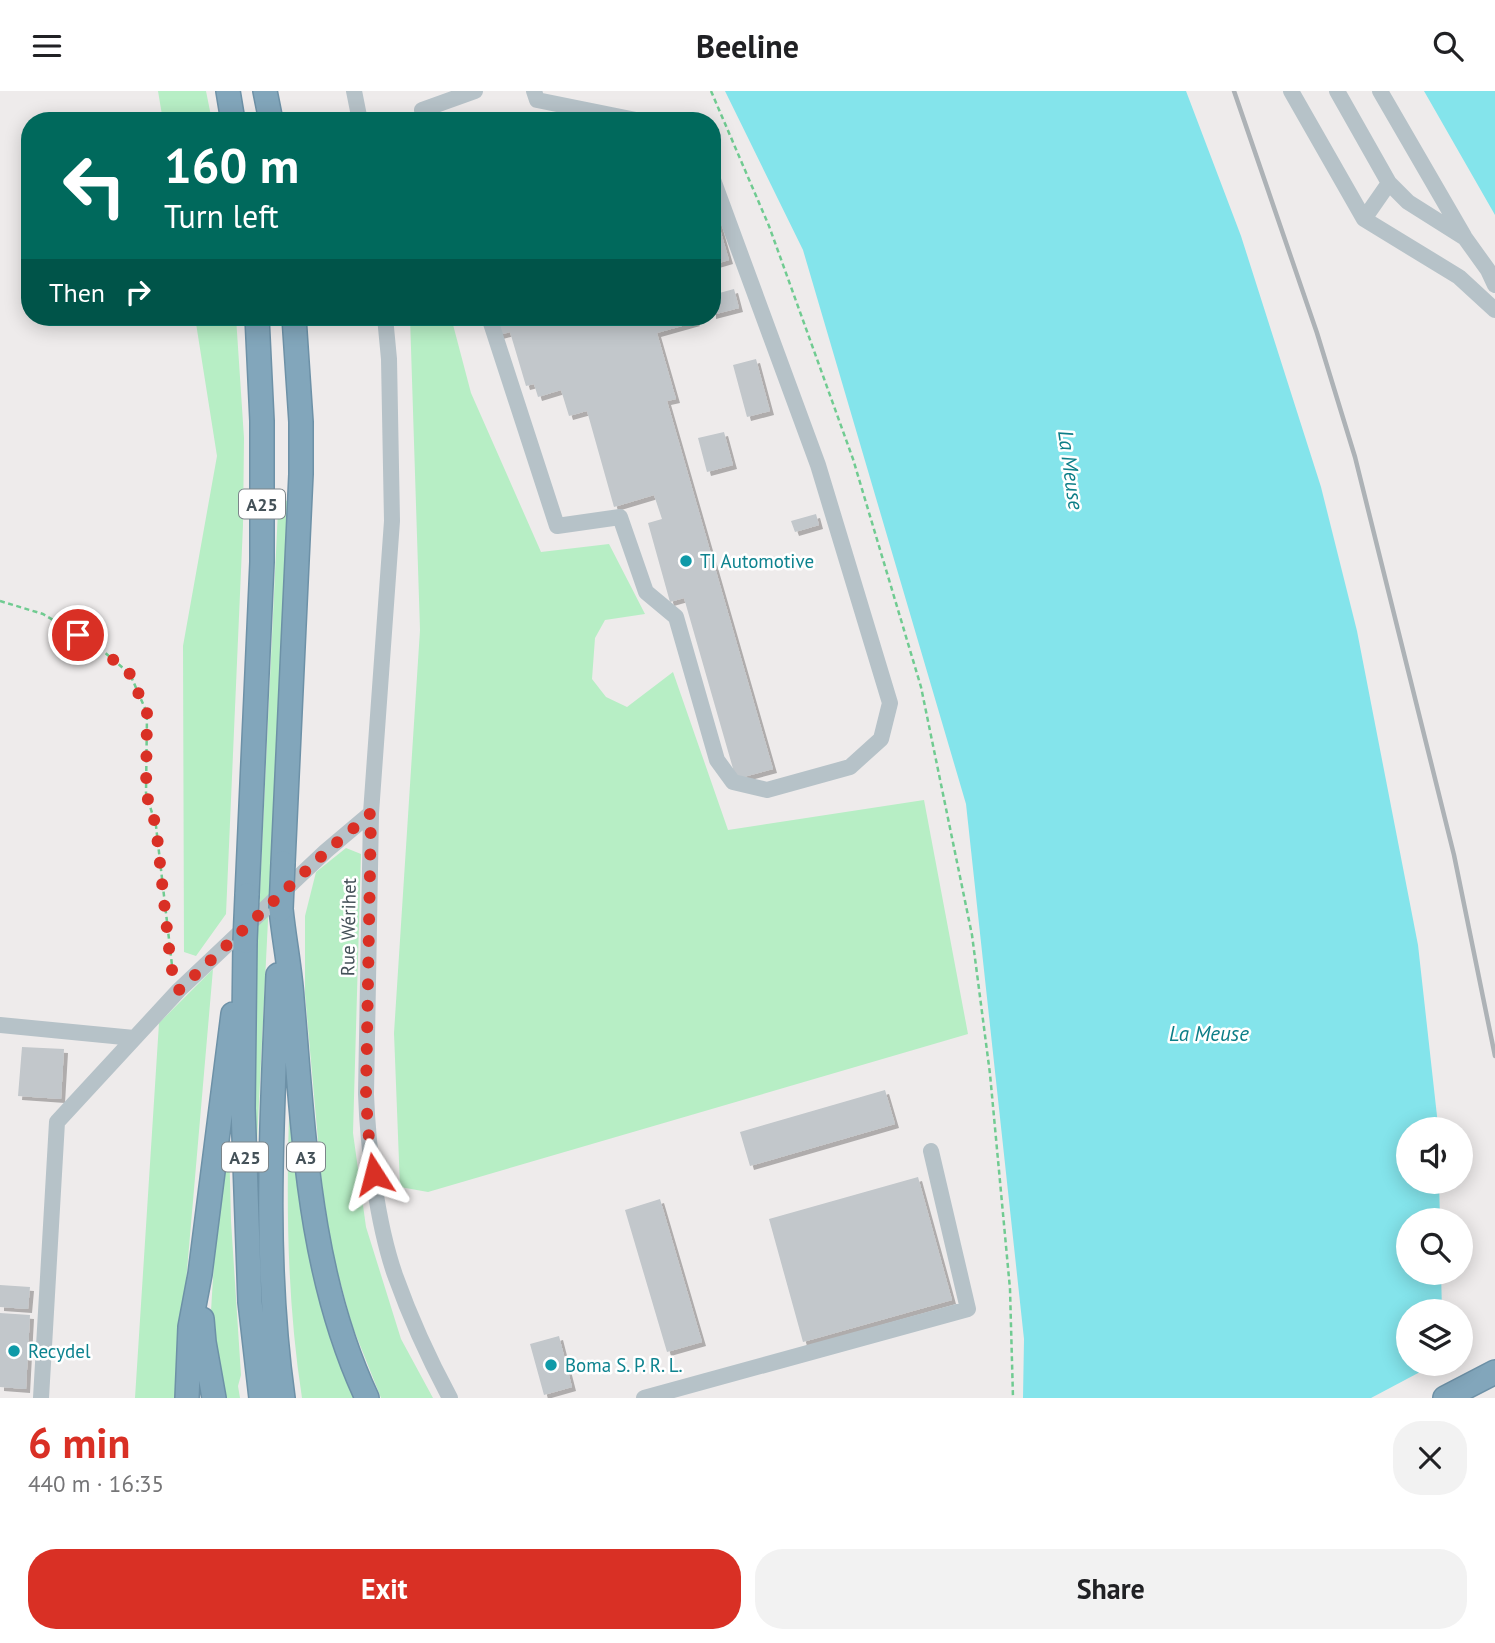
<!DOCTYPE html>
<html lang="en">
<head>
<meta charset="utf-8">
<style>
  body { margin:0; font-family:"PT Sans",sans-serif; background:#f2f2f2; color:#202124; height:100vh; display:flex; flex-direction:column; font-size:26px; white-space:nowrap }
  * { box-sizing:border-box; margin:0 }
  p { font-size:23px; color:#757577 }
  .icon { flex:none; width:38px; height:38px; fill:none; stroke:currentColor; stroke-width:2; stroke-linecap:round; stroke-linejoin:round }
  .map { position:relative; height:1307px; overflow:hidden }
  .panel { display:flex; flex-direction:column; background:#fff; flex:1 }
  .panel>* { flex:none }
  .guide { position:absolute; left:21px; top:21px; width:700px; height:214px; border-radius:28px; box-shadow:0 4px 18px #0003; background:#00695c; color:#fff; overflow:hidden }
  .buttons { position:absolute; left:1396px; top:1026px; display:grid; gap:14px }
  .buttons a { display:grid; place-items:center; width:77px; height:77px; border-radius:50%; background:#fff; box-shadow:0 4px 18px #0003; font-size:35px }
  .pin { position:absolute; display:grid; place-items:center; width:60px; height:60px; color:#fff; margin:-30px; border:4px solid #fff; border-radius:50%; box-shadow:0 2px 7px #0007 }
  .me { position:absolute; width:77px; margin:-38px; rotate:351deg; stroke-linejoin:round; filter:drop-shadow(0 0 5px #0008) }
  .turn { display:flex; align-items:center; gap:24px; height:147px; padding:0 28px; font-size:32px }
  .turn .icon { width:91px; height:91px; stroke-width:2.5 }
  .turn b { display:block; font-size:49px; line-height:60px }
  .then { display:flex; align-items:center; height:66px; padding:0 28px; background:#0003; gap:14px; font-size:26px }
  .round { display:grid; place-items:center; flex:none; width:74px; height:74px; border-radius:28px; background:#f2f2f2 }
  .overview { display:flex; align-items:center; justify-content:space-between; height:119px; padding:0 28px }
  h1 { font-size:42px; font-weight:600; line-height:52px; color:#d93025 }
  .button { display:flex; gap:14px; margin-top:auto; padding:14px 28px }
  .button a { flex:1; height:80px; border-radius:28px; background:#d93025; color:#fff; font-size:28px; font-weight:600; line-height:80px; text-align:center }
  .button a+a { background:#f2f2f2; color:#202124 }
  header { display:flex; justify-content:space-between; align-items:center; height:91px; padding:0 28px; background:#fff; font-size:32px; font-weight:600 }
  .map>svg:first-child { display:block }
  .green { fill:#b7eec5 }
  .water { fill:#84e4eb }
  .pier { fill:#eeebeb }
  .building { fill:#c2c7cb; filter:url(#shadow) }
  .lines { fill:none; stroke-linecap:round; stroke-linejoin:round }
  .highway-casing { stroke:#6d91a7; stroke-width:26 }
  .path { stroke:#70cb91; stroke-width:2.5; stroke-dasharray:5 3.5; stroke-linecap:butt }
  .minor { stroke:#b6c2c8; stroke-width:16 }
  .highway { stroke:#82a6bb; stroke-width:23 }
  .rail { stroke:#adb2b6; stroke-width:4.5 }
  .highway-bridge-casing { stroke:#6d91a7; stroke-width:26; stroke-linecap:butt }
  .highway-bridge { stroke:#82a6bb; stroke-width:23 }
  .route { stroke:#d93025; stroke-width:12; stroke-dasharray:0 21.6 }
  .culture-dot { fill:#0f9aa8; stroke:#fff; stroke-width:2.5 }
  .labels { text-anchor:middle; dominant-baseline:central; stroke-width:5; stroke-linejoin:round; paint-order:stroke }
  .shield { fill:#fff; stroke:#7c858a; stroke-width:2 }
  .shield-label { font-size:18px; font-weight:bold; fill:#445158 }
  .culture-label { font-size:19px; fill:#0d838f; stroke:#fff; text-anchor:start }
  .street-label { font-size:19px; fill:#445158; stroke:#fff }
  .water-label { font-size:21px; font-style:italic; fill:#0c7e87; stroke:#fff }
</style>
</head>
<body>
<header><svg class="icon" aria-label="menu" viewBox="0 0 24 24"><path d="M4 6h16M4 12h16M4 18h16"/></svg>Beeline<svg class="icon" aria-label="search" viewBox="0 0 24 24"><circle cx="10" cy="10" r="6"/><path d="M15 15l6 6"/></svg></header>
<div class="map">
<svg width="1495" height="1307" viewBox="0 0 1495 1307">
  <defs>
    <filter id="shadow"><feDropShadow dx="4" dy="4" stdDeviation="0" flood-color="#0004"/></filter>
  </defs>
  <rect width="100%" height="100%" fill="#eeebeb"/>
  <path class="green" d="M158,0H206L212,30H163Z
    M195,226H236L244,347L243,434L226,823L196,865L184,861L183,555L217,365Z
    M410,226H451L471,302L541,461L609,453L645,523L605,529L595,547L592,588L606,606L627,616L673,581L728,739L924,709L968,943L428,1101L400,1096L394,942L420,539Z
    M289,407L256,1071L254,925L278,419Z
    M346,757L361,763L353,1042L366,1136L401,1248L433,1307H381L352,1234L332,1161L322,1094L305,903V825L316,781Z
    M213,878L176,1307H135L159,932Z
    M290,996L359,1307H302C286,1204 286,1100 290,996Z
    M229,1050L231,1130L241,1284L238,1295L240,1307H222L212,1251L211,1220L216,1137Z"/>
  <path class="water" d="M725,0H1186L1241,145L1321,396L1357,540L1418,854L1438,1034V1038H1409V1090H1439L1440,1129H1409V1181H1441L1442,1220H1409V1272H1443V1307H1023L1024,1248L966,713L803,159Z
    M1424,0H1495V124Z"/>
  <path class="pier" d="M1437,1272H1446L1447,1307H1371Z"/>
  <path class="building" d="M712,121H715L729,169L712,174Z
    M734,198L739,217L712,224V204Z
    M494,226H694L696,231L657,242L676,308L667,310L773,678L736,688L684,507L670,511L648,432L662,428L654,404L614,416L587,320L569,325L561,299L538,306L534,293L526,295L510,241L499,244Z
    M756,268L770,320L747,326L733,274Z
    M724,341L733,374L707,381L698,347Z
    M816,423L819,434L795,441L791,430Z
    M22,956L64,958L61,1008L18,1005Z
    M885,999L895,1033L750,1075L740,1041Z
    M918,1086L952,1209L803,1251L769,1128Z
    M660,1108L702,1251L667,1261L625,1119Z
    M0,1194L30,1196L28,1218L0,1216Z
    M0,1222L30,1224L26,1298L0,1296Z
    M559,1245L572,1296L544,1304L530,1253Z"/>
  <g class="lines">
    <defs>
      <path id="highway" d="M228,0L233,30
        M265,0L271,30
        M283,772L301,383V331L294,226
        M247,804L262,471V330L257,226
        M281,818C284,848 290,877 292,907C304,1044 308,1181 367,1307
        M245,850L243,1017L250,1211L261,1307
        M278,884C272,1026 263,1166 283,1307
        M202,1228L204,1251L214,1307
        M187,1307L190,1236L200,1183L233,923
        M1445,1307L1495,1281"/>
    </defs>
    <use href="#highway" class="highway-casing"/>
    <path class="path" d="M711,0L769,135L853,368L921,596L972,844L990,983L1010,1198L1013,1307
      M0,510L43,523L96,554L130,583L147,622L146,702L156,735L173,883"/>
    <path class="minor" d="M354,0L360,30
      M534,0L537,9L641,30
      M1291,0L1364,128L1459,186L1495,219
      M1337,0L1389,92L1408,111L1465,147L1488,179L1495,194
      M1380,0L1464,145
      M425,30L422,19L475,0
      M1364,128L1389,92
      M385,226L389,268L392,430L371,722L366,1003C368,1058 377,1132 395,1184C410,1226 429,1268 450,1307
      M489,226L557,435L620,426L646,501L676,526L717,669L733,691L767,699L850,676L881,648L890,612L818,374L712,86
      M0,934L134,947
      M41,1307L57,1031L179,899L326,760L371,722
      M644,1307L968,1218L931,1060"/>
    <use href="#highway" class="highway"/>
    <path class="rail" d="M1234,0L1317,242L1355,366L1454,764L1495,965"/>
    <defs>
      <path id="highway-bridge" d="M281,818L283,772
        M245,850L247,804"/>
    </defs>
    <use href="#highway-bridge" class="highway-bridge-casing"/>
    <use href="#highway-bridge" class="highway-bridge"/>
  </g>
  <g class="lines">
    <path class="route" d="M78,544L96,554L130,583L147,622L146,702L156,735L171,876L179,899L326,761L371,722L366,1003L368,1039L374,1083"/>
  </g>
  <g class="culture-dot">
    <circle cx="686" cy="470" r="7"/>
    <circle cx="14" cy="1260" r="7"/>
    <circle cx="551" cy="1274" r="7"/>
  </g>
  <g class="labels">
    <g class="shield">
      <rect x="239" y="398.5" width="46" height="29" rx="5"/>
      <rect x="222" y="1051.5" width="46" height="29" rx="5"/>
      <rect x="287" y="1051.5" width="38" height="29" rx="5"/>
    </g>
    <g class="shield-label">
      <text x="262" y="413">A25</text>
      <text x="245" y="1066">A25</text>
      <text x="306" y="1066">A3</text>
    </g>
    <g class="culture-label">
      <text x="700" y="470">TI Automotive</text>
      <text x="28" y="1260">Recydel</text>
      <text x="565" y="1274">Boma S. P. R. L.</text>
    </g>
    <g class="street-label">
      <text transform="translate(348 836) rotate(-89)">Rue Wérihet</text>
    </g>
    <g class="water-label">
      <text transform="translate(1071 379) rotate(82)">La Meuse</text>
      <text x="1209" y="942">La Meuse</text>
    </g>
  </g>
</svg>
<div class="buttons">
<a><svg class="icon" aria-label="sound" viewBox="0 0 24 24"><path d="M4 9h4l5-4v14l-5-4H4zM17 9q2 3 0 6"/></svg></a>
<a><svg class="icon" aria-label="search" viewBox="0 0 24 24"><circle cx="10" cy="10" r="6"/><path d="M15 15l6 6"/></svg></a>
<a><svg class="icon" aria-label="layers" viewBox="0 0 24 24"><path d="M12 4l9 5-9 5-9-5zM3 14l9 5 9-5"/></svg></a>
</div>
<div class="pin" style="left:78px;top:544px;background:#d93025"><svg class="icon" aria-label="arrive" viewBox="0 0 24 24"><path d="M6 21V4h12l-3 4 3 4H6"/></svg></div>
<svg class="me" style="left:374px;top:1083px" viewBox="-20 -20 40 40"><path d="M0-17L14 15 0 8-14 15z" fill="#d93025" stroke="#fff" stroke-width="4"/></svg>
<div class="guide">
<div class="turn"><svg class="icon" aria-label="left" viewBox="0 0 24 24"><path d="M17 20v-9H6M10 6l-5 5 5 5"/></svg><div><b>160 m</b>Turn left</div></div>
<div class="then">Then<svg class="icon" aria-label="right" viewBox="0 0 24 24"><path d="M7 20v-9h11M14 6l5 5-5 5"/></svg></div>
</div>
</div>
<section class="panel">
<div class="overview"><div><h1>6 min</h1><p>440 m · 16:35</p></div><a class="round"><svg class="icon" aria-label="close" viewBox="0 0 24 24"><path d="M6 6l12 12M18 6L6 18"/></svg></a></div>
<div class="button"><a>Exit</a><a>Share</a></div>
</section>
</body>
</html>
